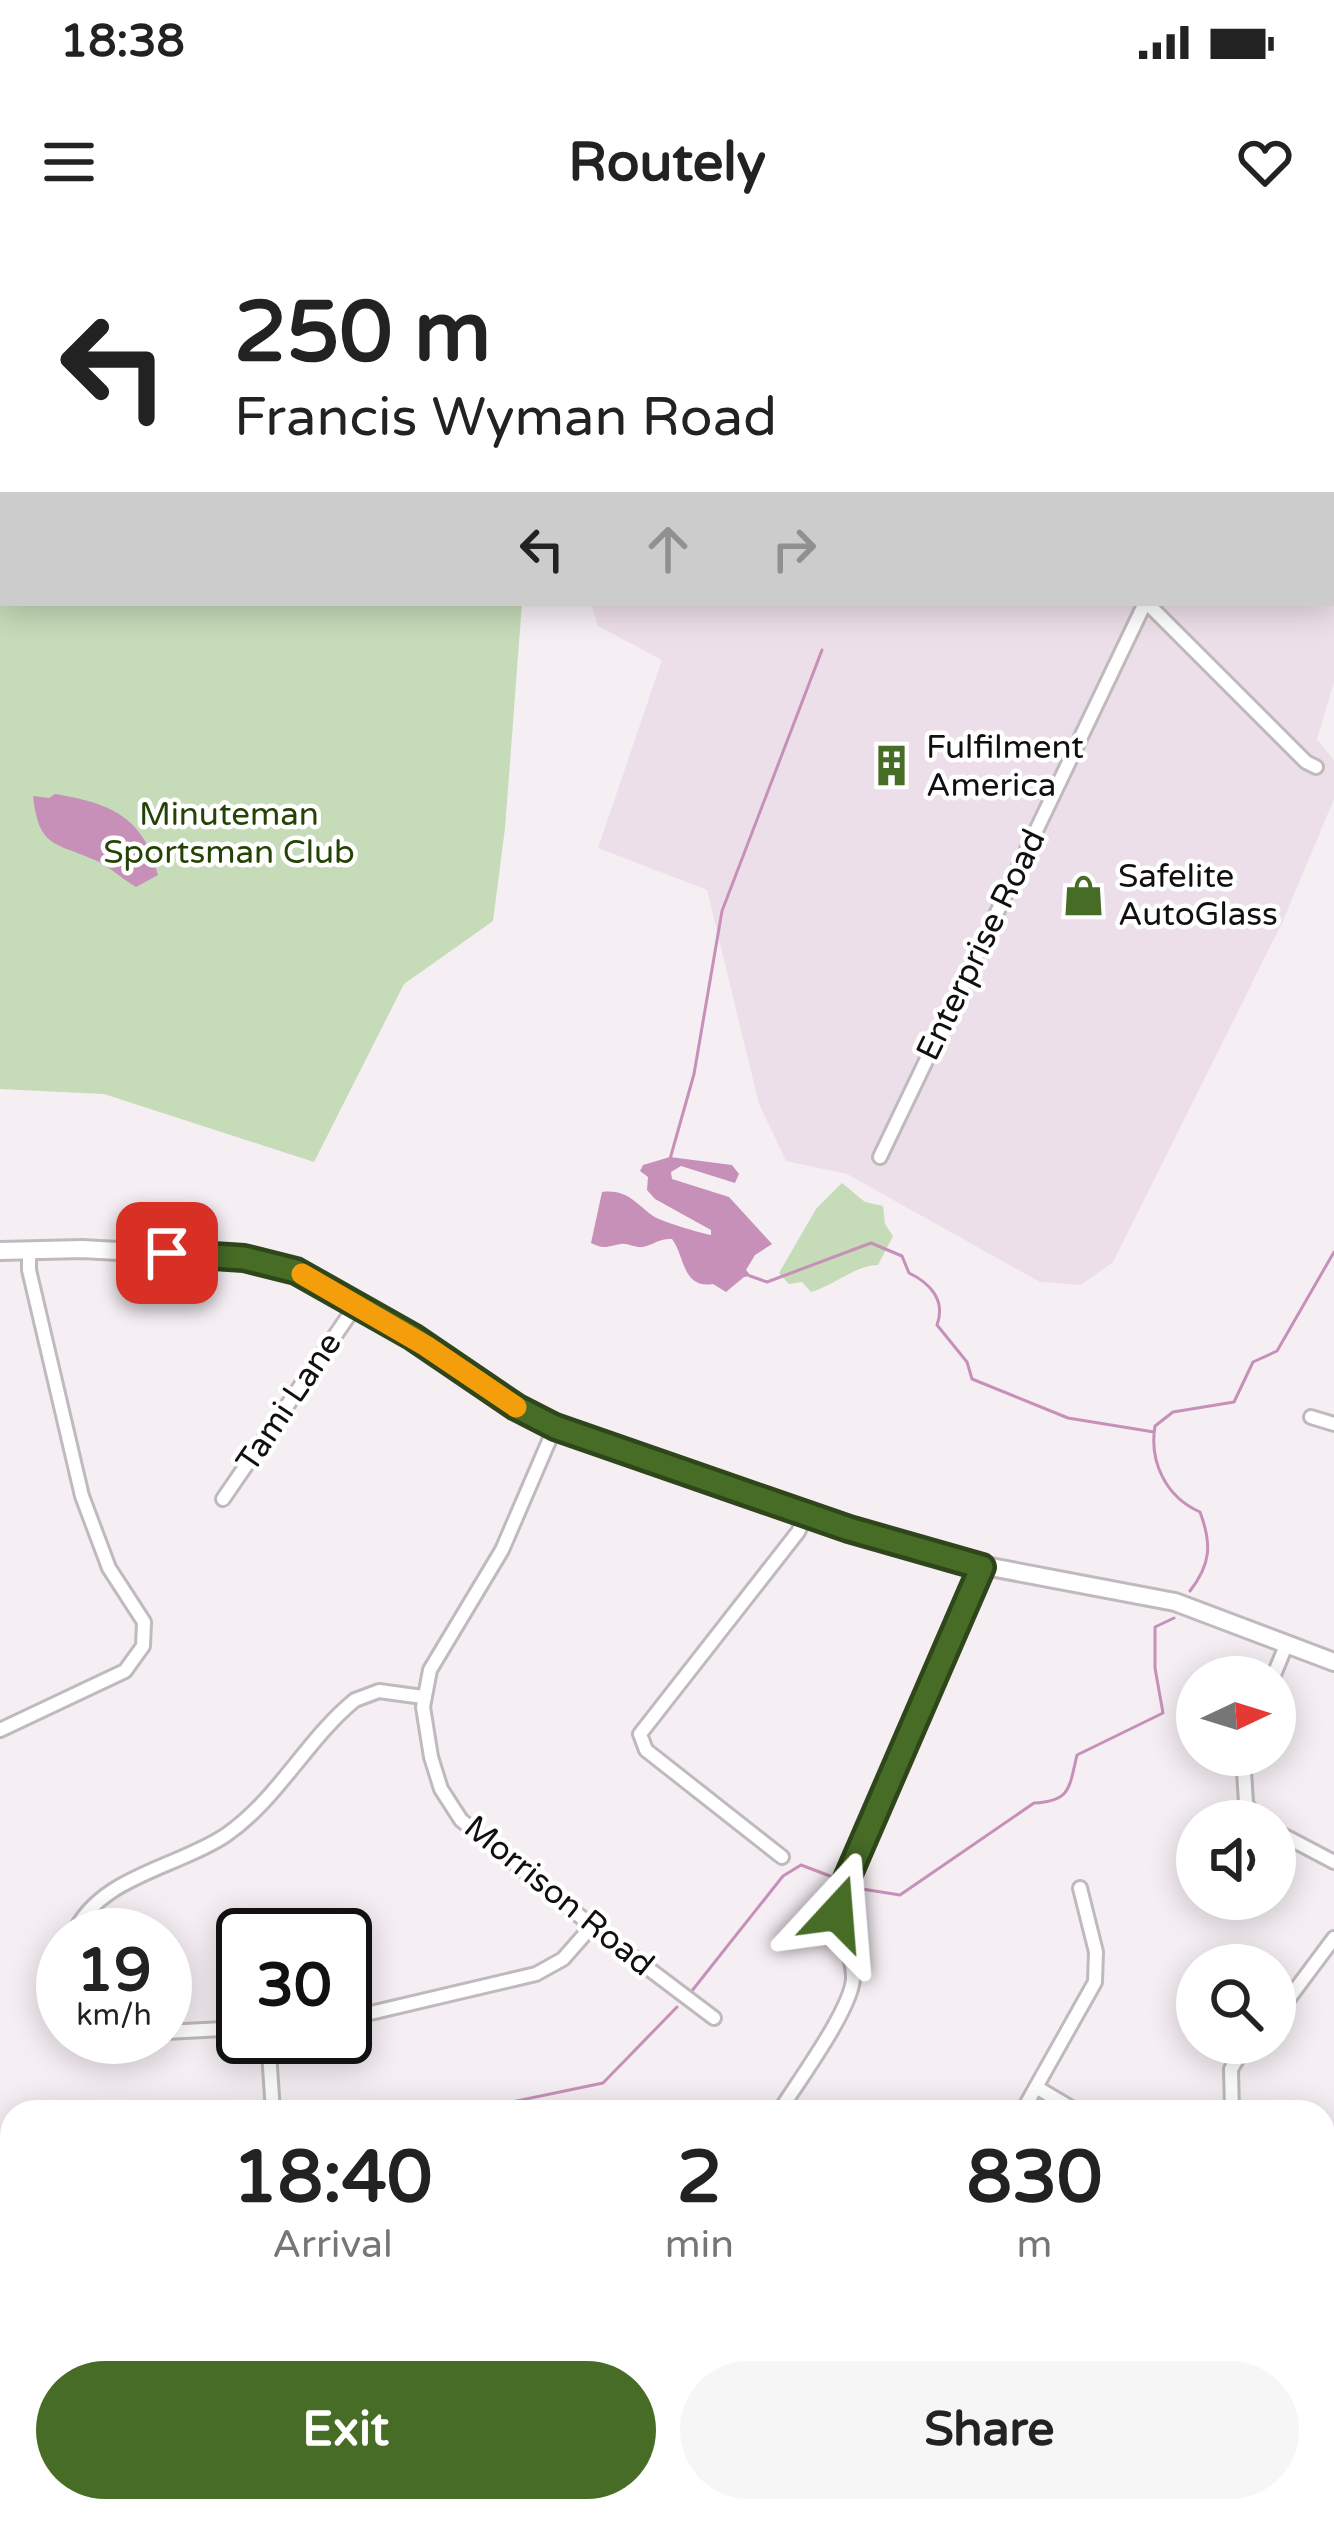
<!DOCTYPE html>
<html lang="en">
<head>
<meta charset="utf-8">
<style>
  body { margin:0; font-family:"Varela Round",sans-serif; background:#f6f6f6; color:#222; height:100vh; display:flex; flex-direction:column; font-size:45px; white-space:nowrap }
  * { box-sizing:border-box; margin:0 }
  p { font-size:39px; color:#767676 }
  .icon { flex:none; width:66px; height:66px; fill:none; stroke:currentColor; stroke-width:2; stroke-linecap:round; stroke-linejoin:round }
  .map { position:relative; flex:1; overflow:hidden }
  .sheet { position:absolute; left:0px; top:1860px; width:1335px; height:423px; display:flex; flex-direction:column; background:#fff; border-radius:36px 36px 0 0; box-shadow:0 6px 30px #0003 }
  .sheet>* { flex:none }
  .banner { position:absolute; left:0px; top:0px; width:1335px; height:366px; box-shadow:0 6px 30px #0003; background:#fff; color:#222; overflow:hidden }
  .needle { width:78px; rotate:86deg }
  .controls { position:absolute; left:1176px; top:1416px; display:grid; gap:24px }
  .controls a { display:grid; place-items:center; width:120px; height:120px; border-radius:50%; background:#fff; box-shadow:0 6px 30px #0003; font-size:60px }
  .speed { position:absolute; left:36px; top:1668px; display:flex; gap:24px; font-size:60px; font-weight:700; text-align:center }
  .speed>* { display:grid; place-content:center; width:156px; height:156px; border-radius:50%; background:#fff; box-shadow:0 6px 30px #0003; line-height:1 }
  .speed small { font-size:30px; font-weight:400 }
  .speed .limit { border:6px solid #111; border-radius:18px; background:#fff; color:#111 }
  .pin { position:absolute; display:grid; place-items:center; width:102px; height:102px; color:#fff; margin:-51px; border-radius:24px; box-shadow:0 6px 18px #0006 }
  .me { position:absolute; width:132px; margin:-66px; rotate:19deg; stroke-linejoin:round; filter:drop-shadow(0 0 9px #0008) }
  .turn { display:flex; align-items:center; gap:42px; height:252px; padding:0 36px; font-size:54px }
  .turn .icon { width:156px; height:156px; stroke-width:2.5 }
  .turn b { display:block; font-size:84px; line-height:102px }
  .lanes { display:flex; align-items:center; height:114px; padding:0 36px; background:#0003; justify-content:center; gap:60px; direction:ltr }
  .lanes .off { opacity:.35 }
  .eta { display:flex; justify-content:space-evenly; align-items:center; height:204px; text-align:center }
  .eta b { font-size:72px; font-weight:800; line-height:84px }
  .button { display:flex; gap:24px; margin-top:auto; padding:24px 36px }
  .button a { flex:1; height:138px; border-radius:72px; background:#476c26; color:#fff; font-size:48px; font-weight:800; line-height:138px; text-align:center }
  .button a+a { background:#f6f6f6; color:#222 }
  .status { display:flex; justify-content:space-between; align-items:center; height:84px; padding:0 60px; background:#fff; direction:ltr }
  .status svg { height:33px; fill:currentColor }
  header { display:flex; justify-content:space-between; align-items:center; height:156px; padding:0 36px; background:#fff; font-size:54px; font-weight:800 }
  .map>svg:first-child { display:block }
  .built { fill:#eddfe9 }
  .green { fill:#c6dbb8 }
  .water { fill:#c790b8 }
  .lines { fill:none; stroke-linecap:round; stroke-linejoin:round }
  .stream { stroke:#c790b8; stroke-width:3 }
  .minor-casing { stroke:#c0b9be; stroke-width:18 }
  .tertiary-casing { stroke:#c0b9be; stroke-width:21 }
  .secondary-casing { stroke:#c0b9be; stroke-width:22 }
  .minor { stroke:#fff; stroke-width:12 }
  .tertiary { stroke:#fff; stroke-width:15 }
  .secondary { stroke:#fff; stroke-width:16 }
  .route-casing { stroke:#2e4619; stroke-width:30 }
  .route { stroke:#476c26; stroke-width:21 }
  .slow { stroke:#f59e0b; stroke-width:21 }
  .labels { text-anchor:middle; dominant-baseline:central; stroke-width:9; stroke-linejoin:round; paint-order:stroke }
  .poi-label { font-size:33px; fill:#110f10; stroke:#fff; text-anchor:start }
  .park-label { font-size:33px; fill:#264306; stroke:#fff }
  .street-label { font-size:33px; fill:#110f10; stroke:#fff }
</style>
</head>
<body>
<div class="status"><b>18:38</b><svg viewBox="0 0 49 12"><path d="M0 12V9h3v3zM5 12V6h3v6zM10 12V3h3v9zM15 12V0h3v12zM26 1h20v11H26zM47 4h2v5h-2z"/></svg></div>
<header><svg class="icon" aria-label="menu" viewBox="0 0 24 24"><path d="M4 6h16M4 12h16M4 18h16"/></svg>Routely<svg class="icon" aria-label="heart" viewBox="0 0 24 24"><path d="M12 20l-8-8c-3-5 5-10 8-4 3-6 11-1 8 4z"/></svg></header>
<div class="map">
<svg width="1334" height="2282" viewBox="0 0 1334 2282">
  <rect width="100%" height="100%" fill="#f5eef3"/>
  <path class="built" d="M555,0H1334V442L1317,499L1334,520V559L1282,683L1113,1022L1081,1045L1040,1042L847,934L786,921L759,864L707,650L598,608L662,420L598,386L591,363H1332V3H554Z"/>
  <path class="green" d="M0,0H533L3,3V363H522L505,588L493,681L404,744L314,922L104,854L0,849Z
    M842,943L865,962L883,966L885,984L893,996L878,1025C858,1024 833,1046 811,1052L802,1042L789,1044L779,1033L816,969Z"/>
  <path class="water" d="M55,554C108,563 144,575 158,635L136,647C122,639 109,626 95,620C54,602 39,608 33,556L49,558Z
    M670,917L732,925L739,934L735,943L681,926L671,932L672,939L729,957L772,1004L755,1015L746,1030L751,1036L744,1037L726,1052L713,1044C682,1049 685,1016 672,999C659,998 654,1005 642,1007C635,1008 628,1003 621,1004C607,1006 605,1010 591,1003L602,952C627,949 635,963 653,976C660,981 703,994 711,995V990L655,959L647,950L648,937L640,931L643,925Z"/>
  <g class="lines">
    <path class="stream" d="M670,919L694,834L722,671L822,410
      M750,1036L767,1042L871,1003L902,1016L909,1033C930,1043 946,1060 937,1085L967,1122L972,1139L1068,1178L1154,1192
      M1190,1351C1211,1324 1212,1304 1200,1272C1166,1257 1149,1222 1155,1186L1173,1172L1234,1162L1253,1122L1277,1111L1334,1012
      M862,1649L900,1655L1034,1563C1071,1561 1069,1548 1077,1515L1163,1473L1155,1428V1387L1174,1378
      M691,1752L783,1636L801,1625L838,1639
      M464,1872L603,1843L677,1767"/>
    <defs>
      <path id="minor" d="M707,3L708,0
        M1314,3L1316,0
        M1147,363L1306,522L1316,527
        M880,917L1145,363
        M1311,1177L1334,1184
        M555,1187L502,1310L430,1430L423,1467L431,1517L441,1549L461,1580L592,1686L714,1778
        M223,1259L356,1065
        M1273,1437L1287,1403
        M0,1490L125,1431L143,1406L144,1382L109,1328L82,1256L29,1030V1009
        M1243,1515L1246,1563L1257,1581
        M1275,1591L1334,1622
        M782,1617L646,1510L640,1494L798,1292L806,1275
        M73,1695C99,1636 177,1628 226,1595C278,1559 307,1499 355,1460L379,1451L423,1457
        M1275,1777L1334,1698
        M345,1779L536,1734L563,1719L592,1686
        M165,1792L243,1788
        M268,1797L273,1872
        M1036,1847L1078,1872
        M779,1872C797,1843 851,1770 853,1739C854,1709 833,1686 840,1655L982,1327
        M1022,1872L1095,1742L1096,1712L1080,1648
        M1232,1872L1231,1829L1247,1803
        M924,2271L944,2282
        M9,2282L15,2271
        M232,2282L238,2271
        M750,2282L757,2271
        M878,2282L886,2271"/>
      <path id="tertiary" d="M0,2053L12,2066
        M1323,2174L1334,2169
        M337,2271L356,2282
        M1114,2282L1137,2271"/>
      <path id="secondary" d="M0,1011L82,1009L228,1017L276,1024L312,1039L413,1098L534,1177L648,1222L943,1318L1175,1362L1334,1422"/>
    </defs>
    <use href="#minor" class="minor-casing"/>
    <use href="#tertiary" class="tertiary-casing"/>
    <use href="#secondary" class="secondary-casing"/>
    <use href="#minor" class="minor"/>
    <use href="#tertiary" class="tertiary"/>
    <use href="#secondary" class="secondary"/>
  </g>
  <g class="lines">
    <defs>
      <path id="route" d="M167,1013L244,1018L296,1031L413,1097L516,1167L555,1187L849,1289L982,1327L842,1650L837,1673"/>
    </defs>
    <use href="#route" class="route-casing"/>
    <use href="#route" class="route"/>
    <path class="slow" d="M302,1034L426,1106L516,1167"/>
  </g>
  <defs>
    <symbol id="building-bare" viewBox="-9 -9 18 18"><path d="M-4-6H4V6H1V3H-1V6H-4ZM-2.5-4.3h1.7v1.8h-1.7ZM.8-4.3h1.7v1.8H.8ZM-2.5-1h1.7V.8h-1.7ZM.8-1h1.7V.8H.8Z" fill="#476c26" stroke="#fff" stroke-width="2.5" paint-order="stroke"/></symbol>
    <symbol id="shop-bare" viewBox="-9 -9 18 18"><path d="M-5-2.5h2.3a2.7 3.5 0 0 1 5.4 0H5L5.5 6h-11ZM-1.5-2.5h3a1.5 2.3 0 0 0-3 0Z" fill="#476c26" stroke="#fff" stroke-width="2.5" paint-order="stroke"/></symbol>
  </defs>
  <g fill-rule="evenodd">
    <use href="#building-bare" x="862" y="496" width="59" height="59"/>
    <use href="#shop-bare" x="1054" y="626" width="59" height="59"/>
  </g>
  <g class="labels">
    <g class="poi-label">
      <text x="926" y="507">Fulfilment<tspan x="926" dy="38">America</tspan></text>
      <text x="1118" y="636">Safelite<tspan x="1118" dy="38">AutoGlass</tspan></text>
    </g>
    <g class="park-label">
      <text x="229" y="574">Minuteman<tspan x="229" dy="38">Sportsman Club</tspan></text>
    </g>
    <g class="street-label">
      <text transform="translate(981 705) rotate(-64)">Enterprise Road</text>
      <text transform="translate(289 1162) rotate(-56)">Tami Lane</text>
      <text transform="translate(559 1656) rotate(39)">Morrison Road</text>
    </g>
  </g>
</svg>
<div class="controls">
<a><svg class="needle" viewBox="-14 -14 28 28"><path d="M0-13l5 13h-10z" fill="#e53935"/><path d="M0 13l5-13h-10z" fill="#767676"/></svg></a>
<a><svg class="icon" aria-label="sound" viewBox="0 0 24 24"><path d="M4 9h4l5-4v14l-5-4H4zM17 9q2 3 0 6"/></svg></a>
<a><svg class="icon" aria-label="search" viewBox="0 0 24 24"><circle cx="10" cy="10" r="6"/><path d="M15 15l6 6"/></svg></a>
</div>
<div class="speed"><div>19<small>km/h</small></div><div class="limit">30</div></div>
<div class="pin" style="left:167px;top:1013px;background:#d93025"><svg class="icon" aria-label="arrive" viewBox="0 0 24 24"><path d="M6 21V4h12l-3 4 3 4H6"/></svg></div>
<svg class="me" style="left:837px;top:1673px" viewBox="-20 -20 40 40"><path d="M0-17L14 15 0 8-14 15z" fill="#476c26" stroke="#fff" stroke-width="4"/></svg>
<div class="banner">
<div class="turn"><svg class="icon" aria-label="left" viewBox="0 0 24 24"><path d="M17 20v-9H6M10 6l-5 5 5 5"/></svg><div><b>250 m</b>Francis Wyman Road</div></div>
<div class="lanes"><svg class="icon" aria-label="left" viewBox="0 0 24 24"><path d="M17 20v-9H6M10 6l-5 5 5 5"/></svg><svg class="icon off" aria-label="ahead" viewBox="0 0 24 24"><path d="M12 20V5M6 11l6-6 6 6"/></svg><svg class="icon off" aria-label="right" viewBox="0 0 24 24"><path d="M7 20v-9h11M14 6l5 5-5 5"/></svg></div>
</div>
<section class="sheet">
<div class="eta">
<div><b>18:40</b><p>Arrival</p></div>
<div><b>2</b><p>min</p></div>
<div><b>830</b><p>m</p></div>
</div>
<div class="button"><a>Exit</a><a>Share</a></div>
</section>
</div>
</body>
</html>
